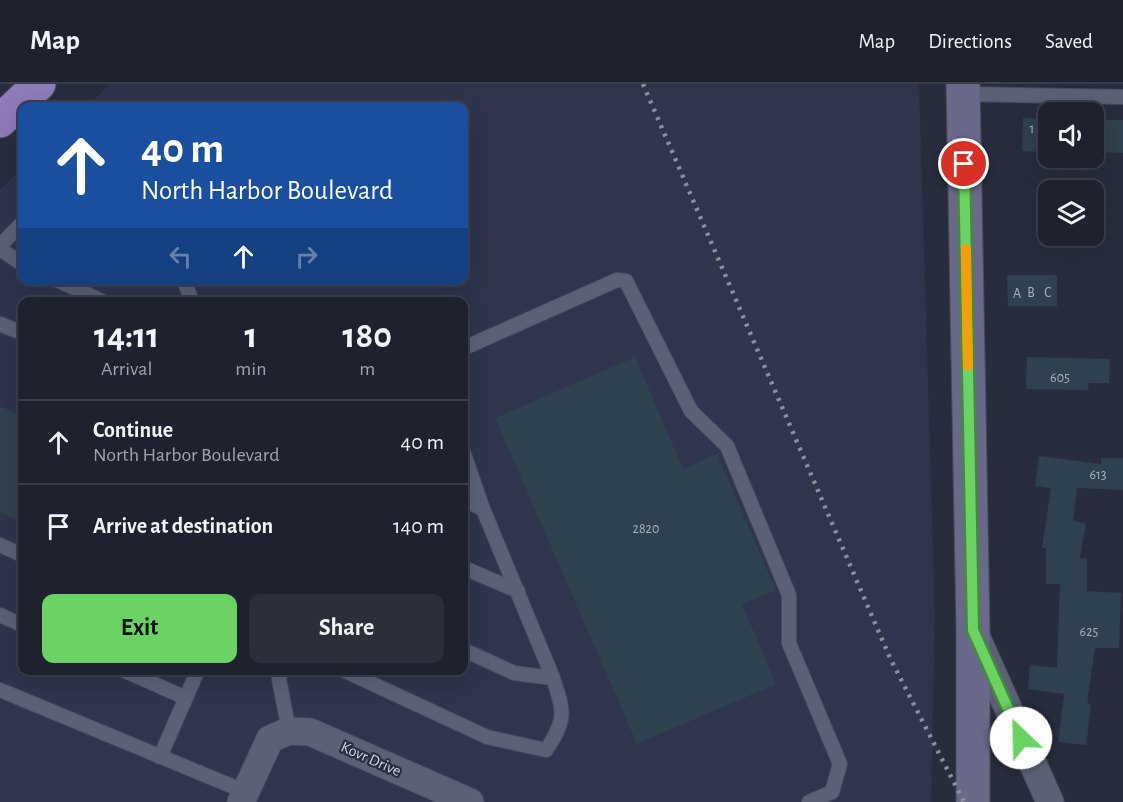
<!DOCTYPE html>
<html lang="en">
<head>
<meta charset="utf-8">
<style>
  body { margin:0; font-family:"Alegreya Sans",sans-serif; background:#2b2f3a; color:#f1f3f6; height:100vh; display:flex; flex-direction:column; font-size:22px; white-space:nowrap }
  * { box-sizing:border-box; margin:0 }
  p { font-size:20px; color:#a1a4aa }
  .icon { flex:none; width:33px; height:33px; fill:none; stroke:currentColor; stroke-width:2; stroke-linecap:round; stroke-linejoin:round }
  .map { position:relative; flex:1; overflow:hidden }
  .side { position:absolute; left:18px; top:213px; width:450px; height:378px; display:flex; flex-direction:column; background:#1e222e; border-radius:12px; box-shadow:0 6px 24px #0002,0 0 0 2px #3c3f4a }
  .side>* { flex:none }
  .hud { position:absolute; left:18px; top:18px; width:450px; height:183px; border-radius:12px; box-shadow:0 6px 24px #0002,0 0 0 2px #3c3f4a; background:#1a4fa0; color:#fff; overflow:hidden }
  .controls { position:absolute; left:1038px; top:18px; display:grid; gap:12px }
  .controls a { display:grid; place-items:center; width:66px; height:66px; border-radius:12px; background:#1e222e; box-shadow:0 6px 24px #0002,0 0 0 2px #3c3f4a; font-size:30px }
  .pin { position:absolute; display:grid; place-items:center; width:51px; height:51px; color:#fff; margin:-26px; border:3px solid #fff; border-radius:50%; box-shadow:0 2px 6px #0007 }
  .me { position:absolute; width:66px; margin:-33px; rotate:336deg; stroke-linejoin:round; filter:drop-shadow(0 0 4px #0008) }
  .turn { display:flex; align-items:center; gap:21px; height:126px; padding:0 24px; font-size:27px }
  .turn .icon { width:78px; height:78px; stroke-width:2.5 }
  .turn b { display:block; font-size:42px; line-height:51px }
  .lanes { display:flex; align-items:center; height:57px; padding:0 24px; background:#0003; justify-content:center; gap:30px; direction:ltr }
  .lanes .off { opacity:.35 }
  .eta { display:flex; justify-content:space-evenly; align-items:center; height:102px; text-align:center }
  .eta b { font-size:36px; font-weight:700; line-height:42px }
  .primary-button { display:flex; gap:12px; margin-top:auto; padding:12px 24px }
  .primary-button a { flex:1; height:69px; border-radius:12px; background:#6bd363; color:#111; font-size:24px; font-weight:700; line-height:69px; text-align:center }
  .primary-button a+a { background:#2b2f3a; color:#f1f3f6 }
  ul { padding:0; list-style:none }
  li { display:flex; align-items:center; gap:18px; height:84px; padding:0 24px; border-top:2px solid #3c3f4a }
  li div { flex:1 }
  li b { display:block; font-size:22px }
  li em { font-style:normal }
  header { display:flex; align-items:center; gap:36px; box-sizing:border-box; height:84px; padding:0 30px; background:#1e222e; border-bottom:2px solid #3c3f4a }
  header strong { font-size:28px }
  nav { display:flex; gap:33px; margin-inline-start:auto; font-size:21px }
  .map>svg:first-child { display:block }
  .built { fill:#2e354c; fill-rule:evenodd }
  .building { fill:#2f404e }
  .lines { fill:none; stroke-linecap:round; stroke-linejoin:round }
  .lane-casing { stroke:#474b5a; stroke-width:16 }
  .street-casing { stroke:#474b5a; stroke-width:29 }
  .secondary-casing { stroke:#474b5a; stroke-width:35 }
  .highway-casing { stroke:#474b5a; stroke-width:35 }
  .lane { stroke:#5b6175; stroke-width:14 }
  .street { stroke:#5b6175; stroke-width:27 }
  .secondary { stroke:#6a698a; stroke-width:33 }
  .highway { stroke:#8e7bba; stroke-width:33 }
  .rail { stroke:#8b909d; stroke-width:4.5; stroke-dasharray:3 6; stroke-linecap:butt }
  .route-casing { stroke:#468940; stroke-width:15 }
  .route { stroke:#6bd363; stroke-width:10 }
  .slow { stroke:#f59e0b; stroke-width:10 }
  .labels { text-anchor:middle; dominant-baseline:central; stroke-width:4.5; stroke-linejoin:round; paint-order:stroke }
  .number-label { font-size:14px; fill:#aab1bd }
  .street-label { font-size:16px; fill:#d3d7e2; stroke:#282d3e }
</style>
</head>
<body>
<header>
<strong>Map</strong>
<nav><a>Map</a><a>Directions</a><a>Saved</a></nav>
</header>
<div class="map">
<svg width="1123" height="718" viewBox="0 0 1123 718">
  <rect width="100%" height="100%" fill="#282d3e"/>
  <path class="built" d="M110,0H919L935,532L931,718H0V106L22,84V196H464V22H87ZM22,218H464V586H22Z"/>
  <path class="building" d="M1023,34L1048,35V68L1022,67Z
    M1094,36H1123V69L1094,68Z
    M1007,191H1057V222H1008Z
    M635,273L683,385L717,370L776,506L742,520L776,600L637,660L495,334Z
    M1027,273L1110,275L1109,299H1089L1088,306L1026,305Z
    M0,322L22,332V438L0,428Z
    M1039,372L1101,380V374H1123V406L1077,404L1073,437L1086,439L1080,474H1087V507L1121,509L1119,564H1095L1087,619L1091,620L1086,661L1058,658L1064,610L1028,605L1030,581L1057,584L1060,500H1046V464H1042L1051,404L1035,402Z"/>
  <g class="lines">
    <defs>
      <path id="lane" d="M963,10L1123,13
        M0,162L22,139
        M0,165L22,180
        M57,196L104,218
        M184,196L192,218
        M0,240L22,249
        M464,264L617,196L626,197L691,327L727,362L789,511V559L840,680L832,708L809,718
        M464,370L483,425
        M464,416L483,425L553,594
        M0,461L22,471
        M464,484L518,507
        M0,531L22,541
        M123,586L186,614
        M281,586L279,595L289,647
        M343,586L487,653L546,666C567,635 564,628 553,594L514,589L464,566
        M0,606L246,708
        M160,673L198,586"/>
      <path id="street" d="M975,550L1050,718
        M241,718L270,655L289,647L310,648L470,718"/>
      <path id="secondary" d="M963,0L973,546V718"/>
      <path id="highway" d="M0,37L39,0"/>
    </defs>
    <use href="#lane" class="lane-casing"/>
    <use href="#street" class="street-casing"/>
    <use href="#secondary" class="secondary-casing"/>
    <use href="#highway" class="highway-casing"/>
    <use href="#lane" class="lane"/>
    <use href="#street" class="street"/>
    <use href="#secondary" class="secondary"/>
    <use href="#highway" class="highway"/>
    <path class="rail" d="M643,0L890,574L964,718"/>
  </g>
  <g class="lines">
    <defs>
      <path id="route" d="M964,80L973,546L1021,654"/>
    </defs>
    <use href="#route" class="route-casing"/>
    <use href="#route" class="route"/>
    <path class="slow" d="M966,165L968,282"/>
  </g>
  <g class="labels">
    <g class="number-label">
      <text x="1032" y="45">1</text>
      <text x="1031" y="209">B</text>
      <text x="1048" y="209">C</text>
      <text x="1017" y="210">A</text>
      <text x="1060" y="294">605</text>
      <text x="1098" y="391">613</text>
      <text x="646" y="445">2820</text>
      <text x="1089" y="548">625</text>
    </g>
    <g class="street-label">
      <text transform="translate(371 675) rotate(24)">Kovr Drive</text>
    </g>
  </g>
</svg>
<div class="controls">
<a><svg class="icon" aria-label="sound" viewBox="0 0 24 24"><path d="M4 9h4l5-4v14l-5-4H4zM17 9q2 3 0 6"/></svg></a>
<a><svg class="icon" aria-label="layers" viewBox="0 0 24 24"><path d="M12 4l9 5-9 5-9-5zM3 14l9 5 9-5"/></svg></a>
</div>
<div class="pin" style="left:964px;top:80px;background:#d93025"><svg class="icon" aria-label="arrive" viewBox="0 0 24 24"><path d="M6 21V4h12l-3 4 3 4H6"/></svg></div>
<svg class="me" style="left:1021px;top:654px" viewBox="-20 -20 40 40"><circle r="19" fill="#fff"/><path d="M0-13L10 11 0 6-10 11z" fill="#6bd363"/></svg>
<div class="hud">
<div class="turn"><svg class="icon" aria-label="ahead" viewBox="0 0 24 24"><path d="M12 20V5M6 11l6-6 6 6"/></svg><div><b>40 m</b>North Harbor Boulevard</div></div>
<div class="lanes"><svg class="icon off" aria-label="left" viewBox="0 0 24 24"><path d="M17 20v-9H6M10 6l-5 5 5 5"/></svg><svg class="icon" aria-label="ahead" viewBox="0 0 24 24"><path d="M12 20V5M6 11l6-6 6 6"/></svg><svg class="icon off" aria-label="right" viewBox="0 0 24 24"><path d="M7 20v-9h11M14 6l5 5-5 5"/></svg></div>
</div>
<section class="side">
<div class="eta">
<div><b>14:11</b><p>Arrival</p></div>
<div><b>1</b><p>min</p></div>
<div><b>180</b><p>m</p></div>
</div>
<ul>
<li><svg class="icon" aria-label="ahead" viewBox="0 0 24 24"><path d="M12 20V5M6 11l6-6 6 6"/></svg><div><b>Continue</b><p>North Harbor Boulevard</p></div><em>40 m</em></li>
<li><svg class="icon" aria-label="arrive" viewBox="0 0 24 24"><path d="M6 21V4h12l-3 4 3 4H6"/></svg><div><b>Arrive at destination</b></div><em>140 m</em></li>
</ul>
<div class="primary-button"><a>Exit</a><a>Share</a></div>
</section>
</div>
</body>
</html>
